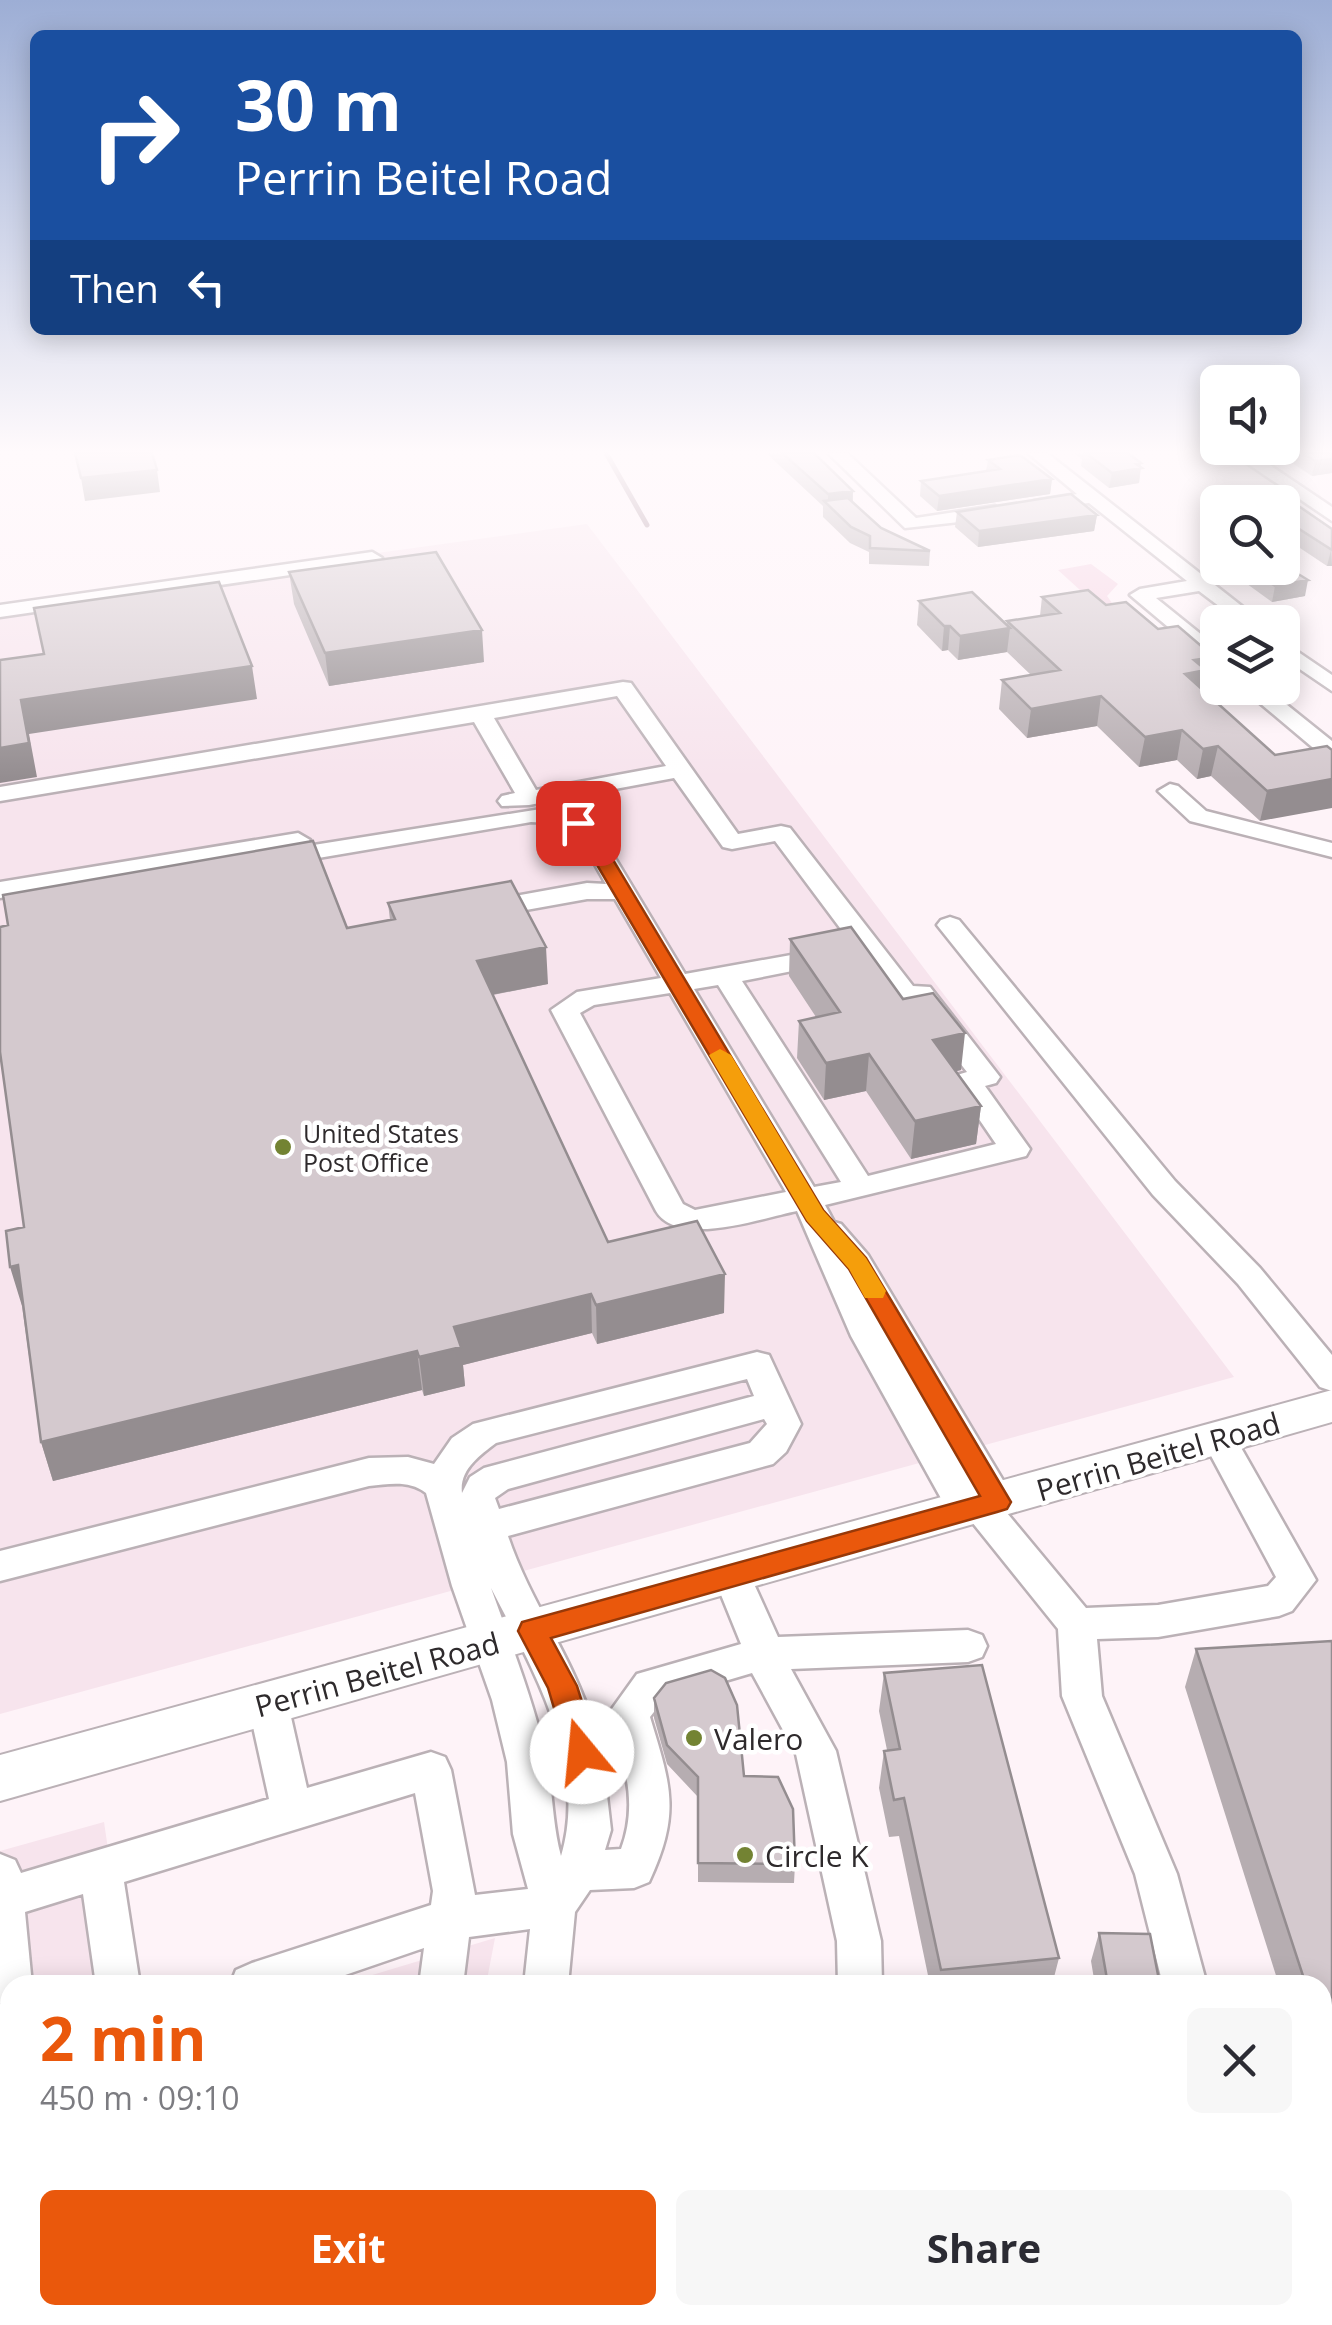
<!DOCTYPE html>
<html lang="en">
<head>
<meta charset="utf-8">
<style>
  body { margin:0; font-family:"Open Sans",sans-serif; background:#f7f7f7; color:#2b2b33; height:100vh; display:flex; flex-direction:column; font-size:38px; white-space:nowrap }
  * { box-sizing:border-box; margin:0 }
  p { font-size:32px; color:#7c7c81 }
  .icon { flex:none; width:55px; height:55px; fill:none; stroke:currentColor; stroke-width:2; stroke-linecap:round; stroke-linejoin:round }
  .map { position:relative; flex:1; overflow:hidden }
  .details { position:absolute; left:0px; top:1975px; width:1332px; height:350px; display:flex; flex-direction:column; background:#fff; border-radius:30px 30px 0 0; box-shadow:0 5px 25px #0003 }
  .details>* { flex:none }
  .guide { position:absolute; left:30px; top:30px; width:1272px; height:305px; border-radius:15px; box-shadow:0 5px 25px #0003; background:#1a4fa0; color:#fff; overflow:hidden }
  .buttons { position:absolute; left:1200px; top:365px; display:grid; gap:20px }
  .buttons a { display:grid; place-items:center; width:100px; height:100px; border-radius:15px; background:#fff; box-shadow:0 5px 25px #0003; font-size:50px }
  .pin { position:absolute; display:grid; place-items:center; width:85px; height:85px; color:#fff; margin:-42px; border-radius:20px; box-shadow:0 5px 15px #0006 }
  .me { position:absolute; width:110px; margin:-55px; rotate:343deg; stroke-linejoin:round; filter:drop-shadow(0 0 8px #0008) }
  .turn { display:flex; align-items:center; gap:35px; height:210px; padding:0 40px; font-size:45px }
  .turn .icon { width:130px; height:130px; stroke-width:2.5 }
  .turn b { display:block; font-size:70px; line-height:85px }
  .then { display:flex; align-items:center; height:95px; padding:0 40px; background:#0003; gap:20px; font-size:38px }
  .round { display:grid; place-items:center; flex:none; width:105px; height:105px; border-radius:15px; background:#f7f7f7 }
  .head { display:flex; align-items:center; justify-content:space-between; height:170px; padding:0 40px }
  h1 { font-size:60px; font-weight:700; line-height:75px; color:#ea580c }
  .cta { display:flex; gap:20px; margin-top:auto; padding:20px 40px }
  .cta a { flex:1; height:115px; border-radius:15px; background:#ea580c; color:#fff; font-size:40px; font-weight:700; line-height:115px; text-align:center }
  .cta a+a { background:#f7f7f7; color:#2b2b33 }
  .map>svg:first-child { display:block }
  .built { fill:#f7e4ed }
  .green { fill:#f5d3e3 }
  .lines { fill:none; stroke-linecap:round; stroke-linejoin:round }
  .stream { stroke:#9e808e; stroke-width:5 }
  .minor-casing { stroke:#bbb1b6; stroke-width:5 }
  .major-casing { stroke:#bbb1b6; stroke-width:4 }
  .minor { fill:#fff; fill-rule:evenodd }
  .major { fill:#fff; fill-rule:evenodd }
  .wall { fill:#b6adb1 }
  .shaded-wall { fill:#948d90 }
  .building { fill:#d4c9ce; stroke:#948d90; stroke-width:2.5 }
  .route { fill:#ea580c; stroke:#983908; stroke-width:2.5 }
  .slow { fill:#f59e0b }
  .poi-dot { fill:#738333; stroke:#fff; stroke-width:4 }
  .labels { text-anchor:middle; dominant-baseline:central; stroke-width:9; stroke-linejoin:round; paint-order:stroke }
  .poi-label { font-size:25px; fill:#2e2a2c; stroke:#fff; text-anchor:start }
  .near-street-label { font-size:30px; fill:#2e2a2c; stroke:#fff }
  .near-poi-label { font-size:30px; fill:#2e2a2c; stroke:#fff; text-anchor:start }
</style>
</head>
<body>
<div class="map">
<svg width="1332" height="2325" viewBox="0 0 1332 2325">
  <rect width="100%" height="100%" fill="#fef3f8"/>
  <path class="built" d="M587,524L1234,1377L0,1714V605Z
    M104,1822L128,1985H10V2315H102L76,2325H0V1851Z
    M495,1938L486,1985H339Z"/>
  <path class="green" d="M1091,564L1118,584L1107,596L1119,613L1091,600L1058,570Z"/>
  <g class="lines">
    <path class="stream" d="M606,453L647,525"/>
    <defs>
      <path id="minor" d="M828,453H847L916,518L995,506L1004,512L995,518L905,528Z
        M1028,453H1047L1262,622H1240L1199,591L1156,598L1218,648V665L1211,663L1130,595L1140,589L1187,581L1089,503L1034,509V501L1077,494Z
        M1232,453H1252L1332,507V521Z
        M372,552L382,558L379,562L0,617V605Z
        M1282,641L1332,675V691L1282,657Z
        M623,682L631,683L738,834L781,826L790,828L913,986L930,987L1000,1077L996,1083L985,1086L1030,1149L1026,1156L825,1205L834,1222L841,1224L868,1255L1010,1492L1015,1502L1007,1513L1086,1608L1158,1605L1268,1586L1276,1577L1202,1439L1207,1430L1219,1426L1231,1430L1316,1580L1292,1611L1279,1616L1158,1637L1097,1639L1102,1696L1177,1874L1207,1985H1163L1135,1874L1062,1696L1058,1629L972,1522L953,1520L851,1336L797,1211C762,1218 678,1248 656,1211L551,1010L577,992L661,978L615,899H587L482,918L469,910L482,902L587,883L606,884C584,847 579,823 531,822L277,865L265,858L274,851L0,898V882L298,833L310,840L301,847L547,808L577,815L597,828L685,974L852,944L775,841L732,849L723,847L674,778L529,805L502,806L498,801L502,796L515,793L474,722L0,801V787ZM617,696L666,766L536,790L494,718ZM863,957L896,1002L913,1003L967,1072L957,1075L953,1081L996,1144L868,1176L742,981ZM718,985L841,1182L814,1187L694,989ZM670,993L786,1192L695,1210L683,1204L580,1013L594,1005Z
        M1242,688H1266L1332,741V759L1324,757Z
        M1170,784L1178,786L1206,811L1332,843V857L1190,821L1158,791Z
        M950,917L959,920L1175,1181L1260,1268L1332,1355V1391L1320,1387L1238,1284L1153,1195L937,925L941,920Z
        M757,1352L769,1355L801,1424L786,1452L773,1464L508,1536C530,1602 573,1657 593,1724L613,1726L609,1713L637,1674L741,1644L713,1575L719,1564L732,1560L745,1564L778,1637L968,1630L982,1635L987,1646L982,1657L968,1662L791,1669L836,1751L881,1941L882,1985H838L837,1941L796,1754L752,1673L664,1699L650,1717C671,1786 681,1813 649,1882L634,1888L590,1890L575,1912L568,1985H524L530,1929L469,1937L463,1985H419L424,1948L316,1985H230L236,1970L252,1963L431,1905L433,1891L415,1793L124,1882L140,1985H96L83,1894L25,1912L32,1985H10V2007L0,2003V1854L15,1860L21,1873L269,1799L248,1704L254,1692L268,1687L282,1692L288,1704L307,1788L431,1752L445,1757L451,1770L475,1895L528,1889L513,1834L507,1762L492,1700L452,1586L426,1493C409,1480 390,1484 369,1486L0,1581V1551L369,1458L408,1457L434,1464L452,1438L473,1424ZM747,1379L754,1396L484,1468L470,1477L462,1493C459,1470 479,1456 496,1443ZM764,1419L767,1424L750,1443L499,1509L495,1498L508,1489ZM491,1588C532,1668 589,1763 561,1856C552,1823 553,1790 546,1757C533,1699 511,1644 491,1588ZM603,1761L623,1763C631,1792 632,1820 621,1849L605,1850L611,1830Z
        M402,2315H452L449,2325H399Z"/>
      <path id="major" d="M1332,1390V1422L0,1801V1755Z"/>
    </defs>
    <use href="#minor" class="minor-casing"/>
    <use href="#major" class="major-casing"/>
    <use href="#minor" class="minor"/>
    <use href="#major" class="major"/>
  </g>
  <path class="wall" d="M766,453H814L853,491V502L881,528L930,551L929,566L869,564V552L850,543L823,517V506Z
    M1074,453H1128L1141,468L1139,483L1109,488L1081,466L1082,459Z
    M1277,453H1332V473L1312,476Z
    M988,460L1052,479L1050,494L937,511L920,496L921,481L986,471Z
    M1284,496L1332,529V566H1327L1282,536V502H1256L1257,500Z
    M957,512L1097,515L1094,531L978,547L955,527Z
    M1218,535V562L1204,552L1207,536Z
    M1225,568H1282L1305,596L1272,602Z
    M289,572L484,662L329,686L294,604Z
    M1042,597L1106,605L1208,685L1202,686V689L1275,755L1327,746L1260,821L1211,776L1197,779L1177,760L1139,767L1097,726L1027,738L999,709L1002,680L1031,675L1007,652L958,660L948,650L942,651L917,625L919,601L1007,625V621L1040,616Z
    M388,903L548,984L493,995L608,1242L724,1313L597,1344L592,1333L463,1365L465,1386L424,1396L422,1390L53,1481L41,1442L22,1306L24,1227L347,928L390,920Z
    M790,939L961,1070L956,1071L981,1106L976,1144L911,1159L866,1091L824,1100L797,1058L799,1021L816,1017L789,976Z
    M1332,1641V2141H1328L1322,2123V1985H1279L1185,1687L1196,1649Z
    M884,1673L1059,1958L1052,1985H930L899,1836L889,1837L879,1788L884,1751L887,1750L879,1711Z
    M654,1698L744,1776L795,1864L794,1883L698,1882V1797L667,1764L654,1718Z
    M1099,1933L1160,1985H1095L1091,1961Z
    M1242,2315H1320L1321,2325H1243Z"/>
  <path class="shaded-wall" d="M1332,459V473L1312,476L1315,461Z
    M1141,463L1139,483L1109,488L1112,473Z
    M157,470L160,492L85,501L81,478Z
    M1052,479L1050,494L937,511L939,496Z
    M853,491L852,506L828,505V494Z
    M1097,515L1094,531L978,547L979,531Z
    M1331,550L1332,566H1327Z
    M1308,580L1305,596L1272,602L1275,586Z
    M944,626H950L948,650L942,651Z
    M1010,628L1007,652L958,660L960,636Z
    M482,630L484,662L329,686L325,653Z
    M1214,657L1208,685L1202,686L1200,699L1185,674L1194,660Z
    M252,666L257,699L29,734L37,777L0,783V748L21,700Z
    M1101,696L1097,726L1027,738L1031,709Z
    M1182,730L1177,760L1139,767L1145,737Z
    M1218,746L1211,776L1197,779L1203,749Z
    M1332,779V808L1260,821L1267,791Z
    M546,947L548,984L480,997L477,961Z
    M965,1033L961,1070L929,1078L933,1040Z
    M869,1054L866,1091L824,1100L826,1063Z
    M981,1106L976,1144L911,1159L915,1121Z
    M18,1265L30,1304L22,1306L10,1267Z
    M725,1274L724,1313L597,1344L596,1305Z
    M591,1294L592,1333L463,1365L465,1386L424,1396L419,1357L454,1327Z
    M417,1351L422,1390L53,1481L41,1442Z"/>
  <path class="building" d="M75,453H152L157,470L81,478Z
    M782,453H814L853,491L828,494Z
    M1086,453H1128L1141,463L1136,464L1142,468L1112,473Z
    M1303,453H1332V459L1315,461Z
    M1020,455L1052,479L939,496L921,481L1000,469L988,460Z
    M1071,494L1097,515L979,531L957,512Z
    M1284,496L1332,529V550L1282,518V502H1260L1257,500Z
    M848,498L881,528L930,551L870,548V536L851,527L824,501Z
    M1218,535V544L1207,536Z
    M436,552L482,630L325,653L289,572Z
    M1282,564L1308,580L1275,586L1250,568H1282Z
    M219,582L252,666L21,700L29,743L0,748V660L44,654L34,608Z
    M1088,590L1106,605L1126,602L1158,629L1178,626L1214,657L1194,660L1206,670L1185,674L1275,755L1327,746L1332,750V779L1267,791L1218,746L1203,749L1182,730L1145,737L1101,696L1031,709L1002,680L1060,670L1007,621L1060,613L1042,597Z
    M972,592L1010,628L960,636L950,626H944L919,601Z
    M313,841L347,928L395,919L388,903L511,881L546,947L477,961L608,1242L697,1221L725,1274L596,1305L591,1294L454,1327L461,1347L419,1357L417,1351L41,1442L18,1265L10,1267L6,1231L24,1227L0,1052V927L8,925L3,895Z
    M851,927L903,999L933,993L965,1033L933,1040L981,1106L915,1121L869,1054L826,1063L799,1021L840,1012L790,939Z
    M1332,1641V2064L1322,2035V1985H1306L1196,1649Z
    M982,1665L1059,1958L941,1970L904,1798L894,1800L884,1751L900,1749L884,1673Z
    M711,1670L725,1678L737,1705L744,1776L778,1777L793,1809L795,1864L698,1863V1777L667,1745L654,1698L666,1683Z
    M1099,1933L1150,1934L1160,1985H1108Z
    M1257,2315H1320L1321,2325H1258Z"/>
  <linearGradient id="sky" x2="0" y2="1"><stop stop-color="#9daed5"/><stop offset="0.58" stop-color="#fffafc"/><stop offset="1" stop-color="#fffafc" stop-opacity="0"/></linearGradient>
  <rect width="1332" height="779" fill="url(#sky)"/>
  <path class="route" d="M578,818L597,833L823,1210L866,1258L1011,1502L1007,1509L997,1512L551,1638L577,1686L598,1752L593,1762L582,1766L572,1762L567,1752L548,1688L518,1631L522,1622L980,1496L849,1269L807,1221L580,836L568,823Z"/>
  <path class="slow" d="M720,1049L731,1055L823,1210L866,1258L886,1291L883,1298H865L849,1269L807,1221L709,1055Z"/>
  <g class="poi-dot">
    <circle cx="283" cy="1147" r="10"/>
    <circle cx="694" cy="1738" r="10"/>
    <circle cx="745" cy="1855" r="10"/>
  </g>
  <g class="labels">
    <g class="poi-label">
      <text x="303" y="1133">United States<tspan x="303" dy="29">Post Office</tspan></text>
    </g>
    <g class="near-street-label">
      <text transform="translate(1158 1456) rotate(-16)">Perrin Beitel Road</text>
      <text transform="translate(377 1674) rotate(-15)">Perrin Beitel Road</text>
    </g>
    <g class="near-poi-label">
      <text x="714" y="1738">Valero</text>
      <text x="765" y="1855">Circle K</text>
    </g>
  </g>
</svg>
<div class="buttons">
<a><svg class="icon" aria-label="sound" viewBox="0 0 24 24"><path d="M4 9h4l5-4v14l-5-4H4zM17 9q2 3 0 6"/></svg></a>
<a><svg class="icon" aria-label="search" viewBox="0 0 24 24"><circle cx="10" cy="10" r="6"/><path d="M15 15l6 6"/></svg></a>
<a><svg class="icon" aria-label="layers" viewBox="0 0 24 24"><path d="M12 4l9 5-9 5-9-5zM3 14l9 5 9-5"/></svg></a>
</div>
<div class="pin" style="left:578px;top:823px;background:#d93025"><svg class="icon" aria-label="arrive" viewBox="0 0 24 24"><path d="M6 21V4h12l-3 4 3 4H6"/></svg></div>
<svg class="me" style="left:582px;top:1752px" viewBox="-20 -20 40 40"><circle r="19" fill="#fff"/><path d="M0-13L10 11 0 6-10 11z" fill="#ea580c"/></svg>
<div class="guide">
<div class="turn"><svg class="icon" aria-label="right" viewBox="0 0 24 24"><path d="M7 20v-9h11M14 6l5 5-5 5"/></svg><div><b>30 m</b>Perrin Beitel Road</div></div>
<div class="then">Then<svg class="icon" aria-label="left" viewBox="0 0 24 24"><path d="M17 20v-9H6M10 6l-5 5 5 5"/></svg></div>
</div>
<section class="details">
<div class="head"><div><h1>2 min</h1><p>450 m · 09:10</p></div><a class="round"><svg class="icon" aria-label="close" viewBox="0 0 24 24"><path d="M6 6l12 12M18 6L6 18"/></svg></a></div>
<div class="cta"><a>Exit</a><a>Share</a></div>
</section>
</div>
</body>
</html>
